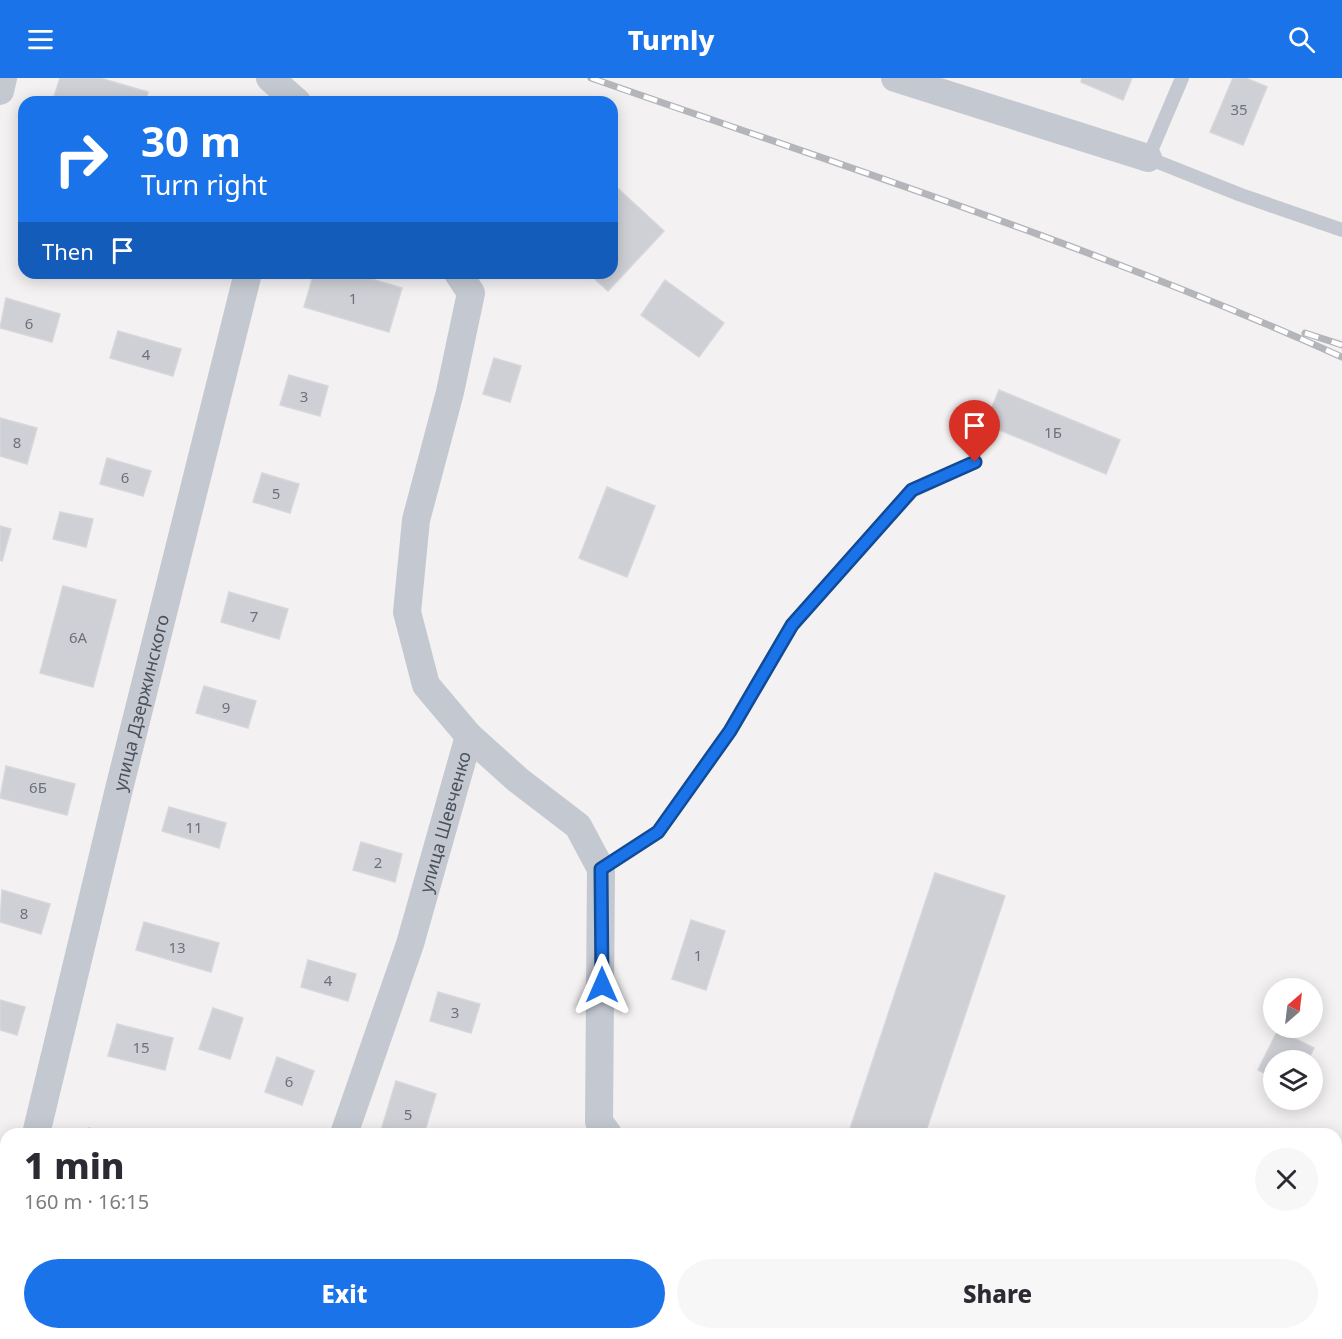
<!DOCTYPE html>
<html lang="en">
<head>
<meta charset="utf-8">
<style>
  body { margin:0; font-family:"Noto Sans",sans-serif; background:#f7f7f7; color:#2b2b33; height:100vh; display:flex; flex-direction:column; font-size:22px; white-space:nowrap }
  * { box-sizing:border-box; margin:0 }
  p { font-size:20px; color:#7c7c81 }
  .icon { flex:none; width:33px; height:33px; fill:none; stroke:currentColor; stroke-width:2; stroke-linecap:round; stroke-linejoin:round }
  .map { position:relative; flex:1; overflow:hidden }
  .drawer { position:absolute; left:0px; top:1050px; width:1342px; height:212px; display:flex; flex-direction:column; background:#fff; border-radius:18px 18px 0 0; box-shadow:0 3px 15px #0003 }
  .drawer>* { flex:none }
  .guide { position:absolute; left:18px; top:18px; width:600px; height:183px; border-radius:18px; box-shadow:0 3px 15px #0003; background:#1a73e8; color:#fff; overflow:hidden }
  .needle { width:39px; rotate:28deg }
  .controls { position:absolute; left:1263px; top:900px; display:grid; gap:12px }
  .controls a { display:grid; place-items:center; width:60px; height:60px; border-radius:50%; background:#fff; box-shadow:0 3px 15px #0003; font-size:30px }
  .pin { position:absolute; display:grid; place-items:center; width:51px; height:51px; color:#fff; margin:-62px -26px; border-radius:50% 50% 50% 0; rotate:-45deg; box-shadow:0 0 6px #0007 }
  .pin .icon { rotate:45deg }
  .me { position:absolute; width:66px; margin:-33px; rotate:0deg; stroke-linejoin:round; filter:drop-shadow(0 0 4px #0008) }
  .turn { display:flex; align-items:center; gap:21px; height:126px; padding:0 24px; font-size:27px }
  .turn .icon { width:78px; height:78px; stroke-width:2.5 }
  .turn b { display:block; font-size:42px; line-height:51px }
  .then { display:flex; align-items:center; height:57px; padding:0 24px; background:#0003; gap:12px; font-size:22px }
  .round { display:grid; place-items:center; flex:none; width:63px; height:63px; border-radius:32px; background:#f7f7f7 }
  .summary { display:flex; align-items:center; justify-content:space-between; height:102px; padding:0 24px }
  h1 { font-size:36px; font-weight:800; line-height:45px }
  .primary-button { display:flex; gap:12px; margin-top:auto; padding:12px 24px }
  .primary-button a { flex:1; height:69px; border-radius:36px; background:#1a73e8; color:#fff; font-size:24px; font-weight:800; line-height:69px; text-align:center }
  .primary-button a+a { background:#f7f7f7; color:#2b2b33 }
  header { display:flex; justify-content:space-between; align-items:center; height:78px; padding:0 24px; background:#1a73e8; color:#fff; font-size:27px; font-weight:800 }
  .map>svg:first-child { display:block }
  .building { fill:#ced0d5; stroke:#d6d6db; stroke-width:1.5 }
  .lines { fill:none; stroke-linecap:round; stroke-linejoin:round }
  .lane { stroke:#c4c9d1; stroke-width:14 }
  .street { stroke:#c4c9d1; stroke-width:28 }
  .rail-casing { stroke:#b4b5ba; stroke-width:7 }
  .rail { stroke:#fff; stroke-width:4.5; stroke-dasharray:14; stroke-linecap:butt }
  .route-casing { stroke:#114b97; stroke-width:15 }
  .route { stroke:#1a73e8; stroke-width:10 }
  .labels { text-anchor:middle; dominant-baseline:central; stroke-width:4.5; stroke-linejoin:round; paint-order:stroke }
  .number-label { font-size:15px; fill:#6c717a }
  .street-label { font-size:18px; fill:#4b515c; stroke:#fff }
</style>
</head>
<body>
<header><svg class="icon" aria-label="menu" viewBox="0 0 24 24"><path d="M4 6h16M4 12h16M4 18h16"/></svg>Turnly<svg class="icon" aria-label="search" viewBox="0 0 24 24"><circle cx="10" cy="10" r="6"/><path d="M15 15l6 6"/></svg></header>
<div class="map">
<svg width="1342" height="1261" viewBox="0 0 1342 1261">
  <rect width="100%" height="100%" fill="#f3f1f1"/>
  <path class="building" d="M60,0H100L148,14L145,24H60L53,22Z
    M1082,0H1132L1123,22L1081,4Z
    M1233,0H1246L1267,9L1243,67L1210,54Z
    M612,105L664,153L608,213L588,195H612Z
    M314,195H351L402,210L389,254L304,229Z
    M665,202L724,245L699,279L641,237Z
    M6,220L60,236L52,264L0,250Z
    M118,253L181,271L173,298L110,280Z
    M494,280L521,288L510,324L483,316Z
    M289,297L328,308L320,338L280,327Z
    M999,312L1120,362L1106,396L985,346Z
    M0,340L37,350L27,386L0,378Z
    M107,380L151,393L143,418L100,406Z
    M262,395L299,406L290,435L253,424Z
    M607,409L655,428L627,499L579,480Z
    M60,434L93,441L86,469L53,461Z
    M0,448L11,451L2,483L0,482Z
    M63,508L116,522L93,609L40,595Z
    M229,514L288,531L279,561L221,544Z
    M204,608L256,623L248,650L196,635Z
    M6,688L75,706L67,737L0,720Z
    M169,729L226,745L219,770L162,753Z
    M361,764L402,776L395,804L353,792Z
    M935,795L1005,818L925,1056H866L850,1051Z
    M2,812L50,826L41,856L0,844Z
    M691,842L725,853L706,912L672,901Z
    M144,844L219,865L211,894L136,872Z
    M308,882L356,896L348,923L301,909Z
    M438,914L480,926L471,955L430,943Z
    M0,922L25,929L17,957L0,952Z
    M213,930L243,940L230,981L199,971Z
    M117,946L173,960L165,992L108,978Z
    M1278,952L1314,970L1308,982H1274V1000L1258,992Z
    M277,979L314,993L302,1027L265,1014Z
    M396,1003L436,1016L424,1056H380Z
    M89,1050L110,1056H88Z
    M1336,1226L1342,1230V1261H1311L1314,1256H1336Z
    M316,1256H361L359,1261H314Z
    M908,1256H921L939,1261H907Z"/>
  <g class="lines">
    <path class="lane" d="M1182,0L1148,80L1241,117L1342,152
      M601,791L658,754L730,653L792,547L912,413L975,384"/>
    <g class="street">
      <path d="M270,0L297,24"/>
      <path d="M895,0L1148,80"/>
      <path d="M0,13L3,0"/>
      <path d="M469,658L518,702L578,748L601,791L599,1044L608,1056"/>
      <path id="s1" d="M36,1056L119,711L248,195"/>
      <path id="s2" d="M344,1056L410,866L469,658L426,607L407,534L416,442L450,314L471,215L458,195"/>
      <path d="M0,1208L6,1183"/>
      <path d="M1157,1256L1176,1261"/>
      <path d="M271,1261L273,1256"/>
    </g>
    <defs>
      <path id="rail" d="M591,0C843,88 1099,170 1342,279
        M1305,255L1342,267"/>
    </defs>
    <use href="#rail" class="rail-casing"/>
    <use href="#rail" class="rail"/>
  </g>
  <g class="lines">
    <defs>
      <path id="route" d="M602,907L601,791L658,754L730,653L792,547L912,412L975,384"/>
    </defs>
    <use href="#route" class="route-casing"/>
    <use href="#route" class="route"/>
  </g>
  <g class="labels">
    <g class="number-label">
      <text x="1239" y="31">35</text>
      <text x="353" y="220">1</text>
      <text x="29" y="245">6</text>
      <text x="146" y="276">4</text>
      <text x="304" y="318">3</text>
      <text x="1053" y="354">1Б</text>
      <text x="17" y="364">8</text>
      <text x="125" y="399">6</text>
      <text x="276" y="415">5</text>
      <text x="254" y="538">7</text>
      <text x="78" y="559">6А</text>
      <text x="226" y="629">9</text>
      <text x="38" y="709">6Б</text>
      <text x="194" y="749">11</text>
      <text x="378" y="784">2</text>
      <text x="24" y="835">8</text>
      <text x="177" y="869">13</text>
      <text x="698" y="877">1</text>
      <text x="328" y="902">4</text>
      <text x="455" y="934">3</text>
      <text x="141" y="969">15</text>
      <text x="289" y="1003">6</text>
      <text x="408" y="1036">5</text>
    </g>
    <g class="street-label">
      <text stroke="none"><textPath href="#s1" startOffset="444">улица Дзержинского</textPath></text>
      <text stroke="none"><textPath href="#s2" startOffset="328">улица Шевченко</textPath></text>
    </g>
  </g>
</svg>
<div class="controls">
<a><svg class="needle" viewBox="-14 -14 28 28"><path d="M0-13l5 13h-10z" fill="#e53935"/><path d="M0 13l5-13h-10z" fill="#7c7c81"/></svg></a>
<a><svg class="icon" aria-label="layers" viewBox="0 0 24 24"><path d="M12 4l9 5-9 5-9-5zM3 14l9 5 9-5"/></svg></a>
</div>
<div class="pin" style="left:975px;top:384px;background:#d93025"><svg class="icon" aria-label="arrive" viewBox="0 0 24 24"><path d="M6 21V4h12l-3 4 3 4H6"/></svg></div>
<svg class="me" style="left:602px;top:907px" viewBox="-20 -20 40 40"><path d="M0-17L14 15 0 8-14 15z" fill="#1a73e8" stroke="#fff" stroke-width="4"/></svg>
<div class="guide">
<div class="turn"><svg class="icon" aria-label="right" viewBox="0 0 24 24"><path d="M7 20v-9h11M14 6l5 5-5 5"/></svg><div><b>30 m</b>Turn right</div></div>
<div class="then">Then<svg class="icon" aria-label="arrive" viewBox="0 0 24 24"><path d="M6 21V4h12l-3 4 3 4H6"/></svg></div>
</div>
<section class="drawer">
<div class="summary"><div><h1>1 min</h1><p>160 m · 16:15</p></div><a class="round"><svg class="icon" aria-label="close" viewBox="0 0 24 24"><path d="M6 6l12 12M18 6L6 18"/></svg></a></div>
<div class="primary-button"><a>Exit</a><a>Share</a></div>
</section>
</div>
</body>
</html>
